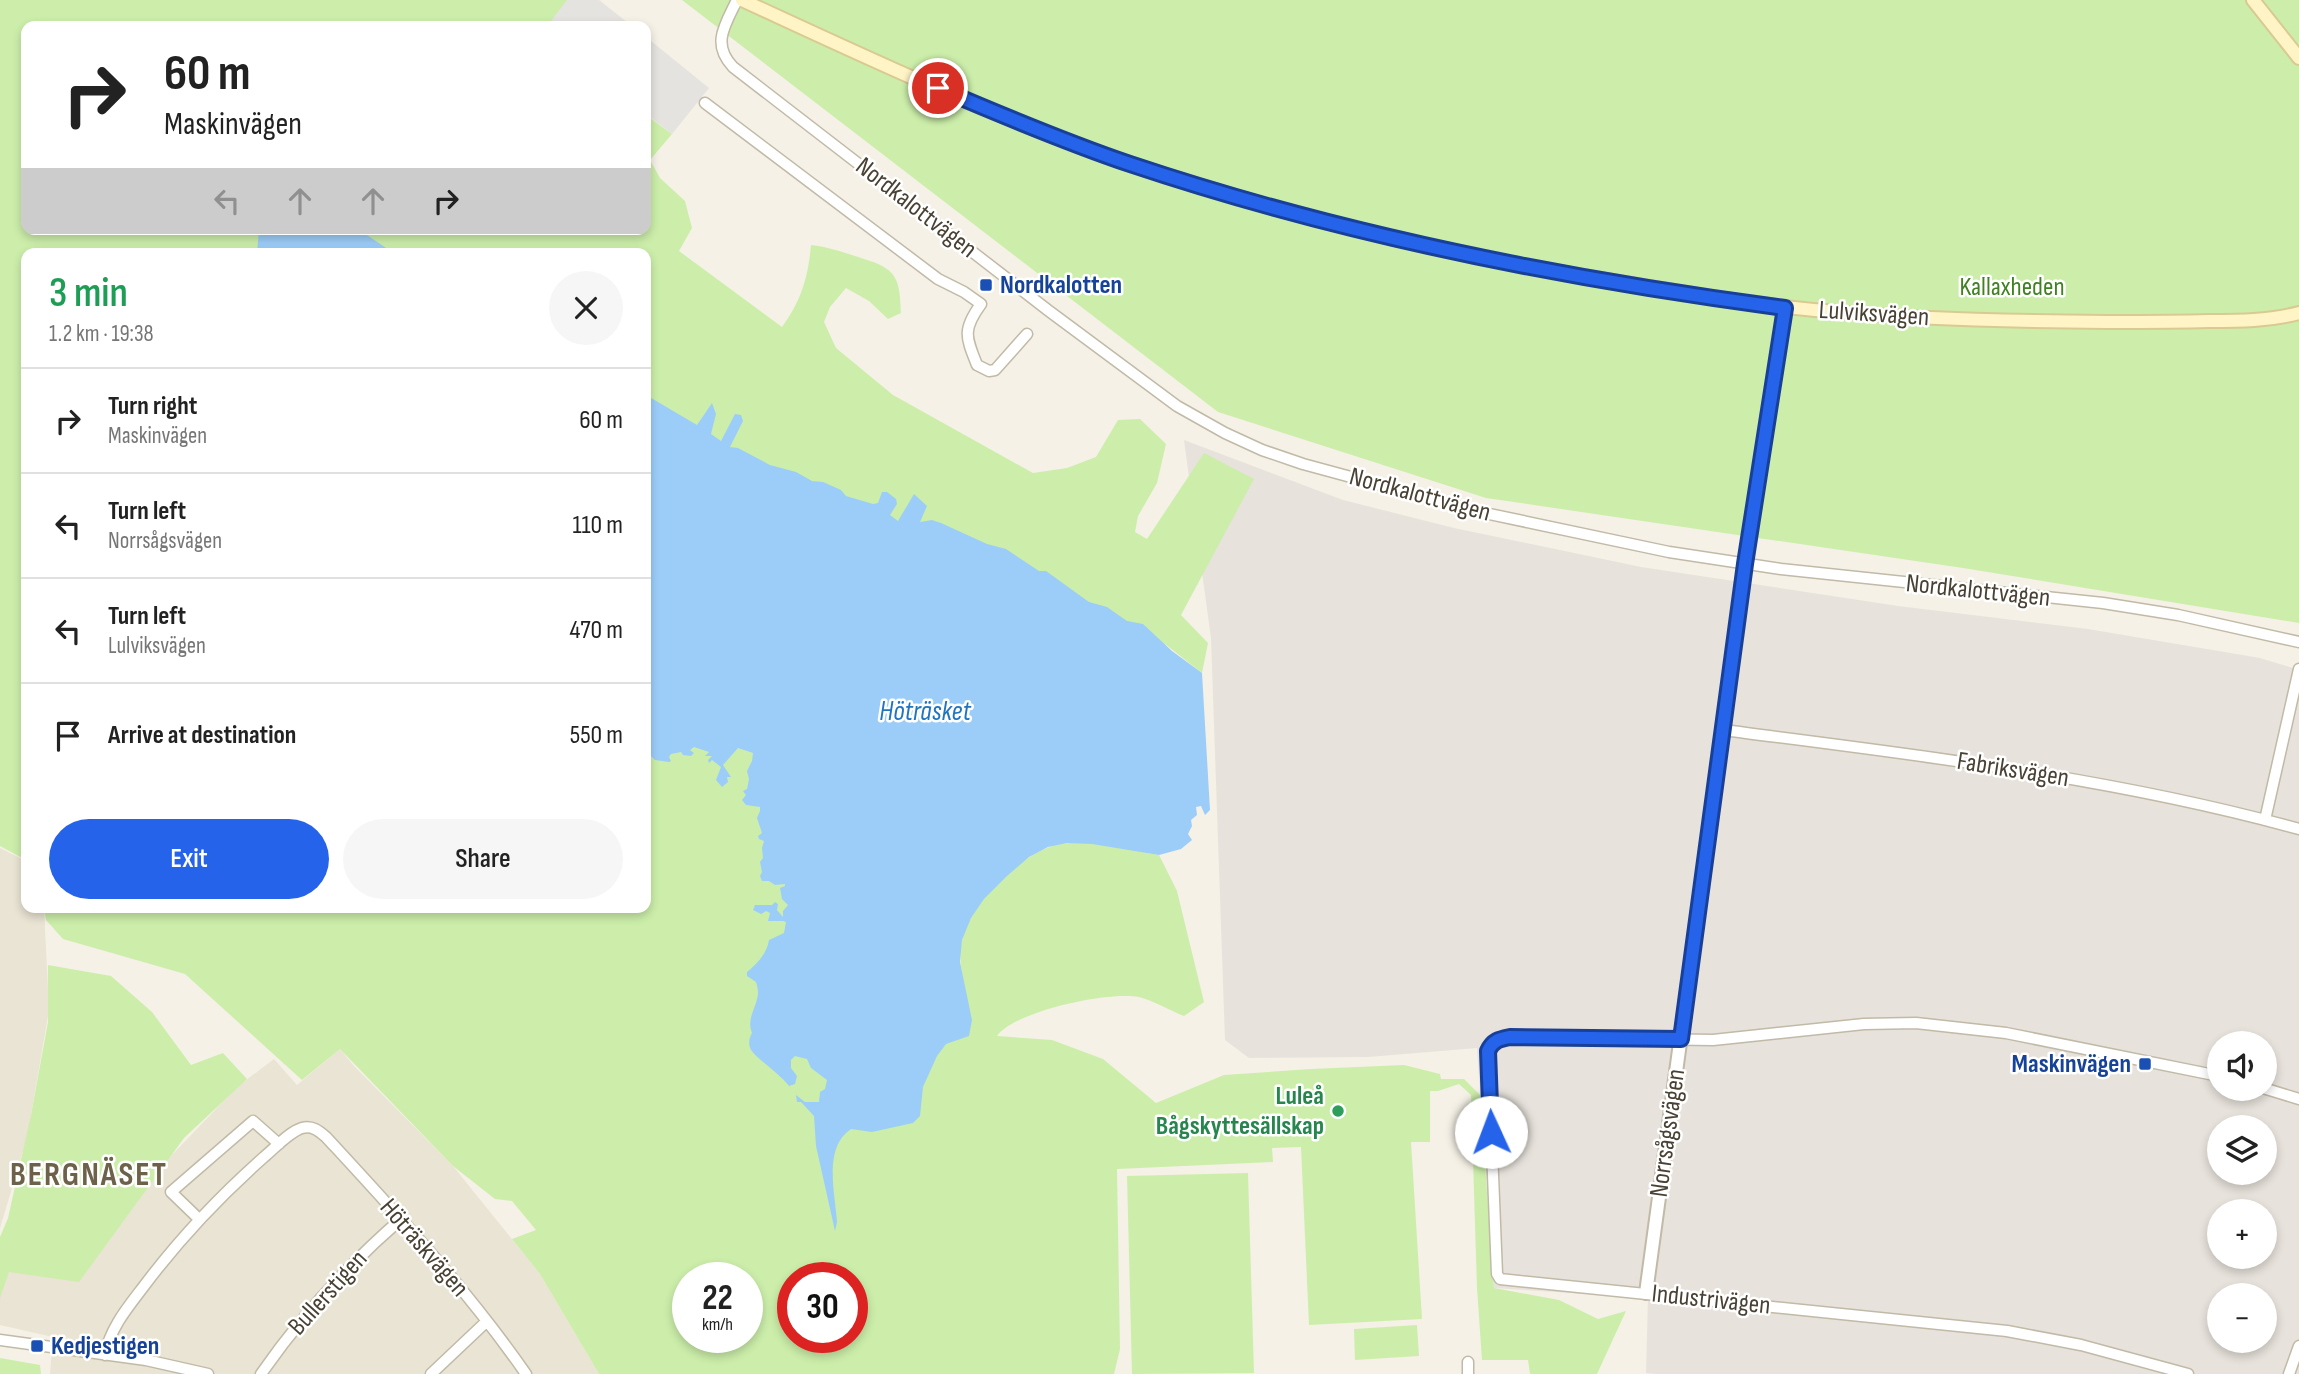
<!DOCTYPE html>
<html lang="en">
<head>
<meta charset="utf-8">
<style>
  body { margin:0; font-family:"Sofia Sans Condensed",sans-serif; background:#f6f6f6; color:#222; height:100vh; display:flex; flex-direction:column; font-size:26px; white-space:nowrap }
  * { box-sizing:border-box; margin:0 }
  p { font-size:23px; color:#767676 }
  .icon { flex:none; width:38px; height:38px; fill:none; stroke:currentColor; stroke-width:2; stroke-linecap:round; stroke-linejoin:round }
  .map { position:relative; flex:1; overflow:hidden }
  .panel { position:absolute; left:21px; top:248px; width:630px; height:665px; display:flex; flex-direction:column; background:#fff; border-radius:14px; box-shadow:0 4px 10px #0003 }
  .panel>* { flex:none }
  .guide { position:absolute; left:21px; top:21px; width:630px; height:214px; border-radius:14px; box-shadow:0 4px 10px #0003; background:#fff; color:#222; overflow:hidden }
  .tools { position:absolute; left:2207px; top:1031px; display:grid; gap:14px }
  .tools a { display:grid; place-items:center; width:70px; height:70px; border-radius:50%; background:#fff; box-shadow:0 4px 10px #0003; font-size:35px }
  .speed { position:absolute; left:672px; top:1262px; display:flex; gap:14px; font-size:35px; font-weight:700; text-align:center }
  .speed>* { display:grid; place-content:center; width:91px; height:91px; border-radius:50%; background:#fff; box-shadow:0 4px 10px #0003; line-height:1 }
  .speed small { font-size:18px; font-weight:400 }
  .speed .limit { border:10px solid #d22; background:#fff; color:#111 }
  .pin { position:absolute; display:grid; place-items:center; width:60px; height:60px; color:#fff; margin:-30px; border:4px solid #fff; border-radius:50%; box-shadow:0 2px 7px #0007 }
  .me { position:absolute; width:77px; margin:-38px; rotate:358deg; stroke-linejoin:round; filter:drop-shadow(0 0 5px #0008) }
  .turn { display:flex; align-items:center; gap:24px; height:147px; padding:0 28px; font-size:32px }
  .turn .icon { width:91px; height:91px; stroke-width:2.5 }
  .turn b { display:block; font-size:49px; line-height:60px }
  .lanes { display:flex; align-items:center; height:66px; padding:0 28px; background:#0003; justify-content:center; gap:35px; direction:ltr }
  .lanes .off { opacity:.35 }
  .round { display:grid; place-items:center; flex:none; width:74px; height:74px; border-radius:37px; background:#f6f6f6 }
  .headline { display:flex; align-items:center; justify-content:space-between; height:119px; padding:0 28px }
  h1 { font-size:42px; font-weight:600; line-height:52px; color:#1e9e55 }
  .cta { display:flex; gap:14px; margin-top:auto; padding:14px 28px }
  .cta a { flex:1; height:80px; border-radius:42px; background:#2563eb; color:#fff; font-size:28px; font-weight:600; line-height:80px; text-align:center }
  .cta a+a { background:#f6f6f6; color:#222 }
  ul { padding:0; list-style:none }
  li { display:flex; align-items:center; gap:21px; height:105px; padding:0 28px; border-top:2px solid #e0e0e0 }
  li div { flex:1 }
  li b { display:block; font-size:26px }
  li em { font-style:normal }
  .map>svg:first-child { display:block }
  .residential { fill:#e9e4d3 }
  .industrial { fill:#e7e2db; fill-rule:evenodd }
  .green { fill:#cea; fill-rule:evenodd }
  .parking { fill:#e5e3df }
  .water { fill:#9ccdf8 }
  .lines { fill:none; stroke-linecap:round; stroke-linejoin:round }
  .minor-casing { stroke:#c1baa7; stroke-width:13 }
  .tertiary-casing { stroke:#c1baa7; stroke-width:16 }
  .secondary-casing { stroke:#d9ca91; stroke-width:16 }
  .minor { stroke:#fff; stroke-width:10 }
  .tertiary { stroke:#fff; stroke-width:12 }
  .secondary { stroke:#fff4c6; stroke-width:12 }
  .route-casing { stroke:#184099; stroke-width:18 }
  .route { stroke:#2563eb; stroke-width:12 }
  .transit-dot { fill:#1a4fb4; stroke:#fff; stroke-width:2.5 }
  .leisure-dot { fill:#2e9e5b; stroke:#fff; stroke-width:2.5 }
  .labels { text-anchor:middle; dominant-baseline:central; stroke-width:5; stroke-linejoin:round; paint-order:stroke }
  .street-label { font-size:26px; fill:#494234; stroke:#fff }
  .transit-label { font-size:26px; font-weight:bold; fill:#164399; stroke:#fff; text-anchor:start }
  .park-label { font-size:26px; fill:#408121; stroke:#fff }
  .leisure-label { font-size:26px; font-weight:bold; fill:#27864d; stroke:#fff; text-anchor:end }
  .water-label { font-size:28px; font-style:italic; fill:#2174c1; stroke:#fff }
  .district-label { font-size:33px; font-weight:bold; letter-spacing:2px; fill:#6d614a; stroke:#fff }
</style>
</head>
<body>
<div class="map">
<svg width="2299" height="1374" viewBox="0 0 2299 1374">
  <rect width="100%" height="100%" fill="#f5f1e6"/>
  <path class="residential" d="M0,848L26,861V908H44L49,1010L27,1138L0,1228Z
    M340,1049L354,1066L453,1166L540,1274L599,1374H50L53,1337L0,1325V1290L11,1263L148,1180L237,1087L274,1059L297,1085Z"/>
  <path class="industrial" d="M1184,440L1343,500L1454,528L1641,567L1898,606L2088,629L2260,658L2299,670V1374H1656L1646,1373L1648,1298L1494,1288L1477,1048L1368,1057L1249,1058L1225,1040L1211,638ZM2219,1043H2264V1088H2219ZM2219,1127H2264V1172H2219ZM2219,1211H2264V1256H2219ZM2219,1295H2264V1340H2219Z"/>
  <path class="green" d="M0,0H572L554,26H26V229H646V115L672,134L650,160L660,178L685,201L692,228L679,251L782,327C801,301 808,278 811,245C827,247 840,251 855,256C893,268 900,271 901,313L888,319L869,301L846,288L830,307L824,322L836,348L893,395L1033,473L1067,468L1096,457L1118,420L1140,419L1166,444L1157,483L1138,516L1135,532L1147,539L1204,453L1254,479L1181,615L1208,643L1202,673L1165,644L907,971L964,988C962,972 958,957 962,940C971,901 1027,845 1068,843C1098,841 1130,850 1159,855L1177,891L1204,1002L1184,1016C1169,1010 1154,1001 1139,997C1108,991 1015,1011 997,1036L1052,1040L1103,1059L1156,1103L1224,1075L1311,1069L1404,1065L1440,1074L1441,1079H1464L1480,1095L1494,1288L1559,1300L1598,1319L1626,1311L1597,1374H1530L1528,1360H1482L1477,1288L1471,1095L1459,1084L1438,1091H1430V1142H1411L1422,1319L1309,1325L1301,1147L1272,1148L1273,1162L1117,1169L1120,1349L1114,1374H599L540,1274L512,1239L536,1230L512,1201L495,1199L453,1166L340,1049L302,1080L185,974L63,939L46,920L44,908H646V254H26V860L0,846ZM688,1278H747V1337H688ZM793,1278H852V1337H793Z
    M682,0H2299V623L1963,568L1486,498L1218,412Z
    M48,965L111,976L152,1012L191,1065L223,1053L247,1079L184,1138L79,1282L9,1272L0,1298V1237L8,1218L31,1115L48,1022Z
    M1248,1173L1254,1373L1132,1374L1127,1176Z
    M1417,1325L1419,1356L1355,1360L1354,1329Z
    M0,1358L40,1365L41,1374H0Z"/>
  <path class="parking" d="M567,0H599L632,26H547Z
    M646,37L709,88L672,134L646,114Z"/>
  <path class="water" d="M259,229H358L395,254H257Z
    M646,395L697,425L712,403L716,414L711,434L721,441L735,414L741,415L743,421L730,447L738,448L770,465L796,472L812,481L823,482L841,490L846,496L873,504L878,503L882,492H887L896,499L897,504L890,515L898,521L914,494L927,506L920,522L932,520L941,523L987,544L1006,549L1039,571H1046L1089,602L1107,607L1127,621L1143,624L1172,651L1202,673L1210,810L1205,815L1201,806L1196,807L1197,815L1191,820L1192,826L1188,834L1192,840L1181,849L1159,855L1092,844L1067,843L1048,847L1029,857L1007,876L984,899L971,918L962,940L960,962L972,1020L969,1036L946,1044L937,1056L923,1087L920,1116L913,1123L872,1132L851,1129C823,1148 835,1192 837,1222L835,1231L816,1146L814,1116L801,1102H797L796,1095L805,1102H819L820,1092L825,1089L827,1080L811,1068L807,1059L795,1056L791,1060V1068L797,1076L795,1084L789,1086C780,1074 757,1059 751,1050C748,1044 749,1038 752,1033C746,1018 757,1008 758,993C758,989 757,986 756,982L747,976V972C757,964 767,953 769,940L784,933L786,922L783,921H768L770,913L766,911L761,914L753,910L755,905H772L775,902L778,904L777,910L783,917V911L788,905L782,899L780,888L785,886V884L775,885L769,881H762L760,876L762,872L760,862L763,858L762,848L764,841L759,839L758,836L762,833L757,818L760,811V807L746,805L742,800L746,795L743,791L747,789L749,779L747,771L752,761L753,753L738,748L723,765L731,777H727L728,782L722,787L716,780L721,767L712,760L709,763L708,760L712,756H705L709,752L694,747L690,750L694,753L691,756L683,755L681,752L671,754L669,757L671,761L669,762L655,760L646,751Z"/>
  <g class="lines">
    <defs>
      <path id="minor" d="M737,0C725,25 711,44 733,67L1049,311L1177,406L1225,433L1262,450L1303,464L1480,512L1669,552L1781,569L2103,603L2178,615L2299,642
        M705,103L938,279L964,292L981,304C962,330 966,337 977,365L989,371L995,370L1027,334
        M1723,730C1916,755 2111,777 2299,829
        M2265,820L2299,669
        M2263,1088L2299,1099
        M199,1219L171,1192L253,1121L279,1144
        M0,1340L146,1360L208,1374
        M105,1355C110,1328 128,1307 144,1286C180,1238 220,1196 264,1157C275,1148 289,1132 302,1128C312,1125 319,1131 326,1137C396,1213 467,1289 526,1374
        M1468,1362V1374
        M261,1374C302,1315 347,1266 401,1219
        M431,1374L486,1322
        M2188,1374L2081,1345L2007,1331L1500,1279L1497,1274L1488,1051C1493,1040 1500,1039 1510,1037L1713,1040L1864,1024L1916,1023L2006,1033L2219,1076
        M2289,1374L2299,1346"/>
      <path id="tertiary" d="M1646,1293L1745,564L1785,308"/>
      <path id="secondary" d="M742,0C870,59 998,120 1132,164C1252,203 1375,238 1499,261C1581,277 1663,289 1744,302C1864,318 1986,321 2107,322C2141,322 2175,322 2209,321C2239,321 2269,321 2299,313
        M2253,0L2299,58"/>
    </defs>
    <use href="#minor" class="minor-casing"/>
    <use href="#tertiary" class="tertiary-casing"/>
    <use href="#secondary" class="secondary-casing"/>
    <use href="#minor" class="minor"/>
    <use href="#tertiary" class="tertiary"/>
    <use href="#secondary" class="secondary"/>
  </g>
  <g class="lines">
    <defs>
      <path id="route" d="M938,88C1001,115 1065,142 1130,164C1342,235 1563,279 1785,308L1745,564L1681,1039L1510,1037C1500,1039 1493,1040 1488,1051L1491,1132"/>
    </defs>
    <use href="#route" class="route-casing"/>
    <use href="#route" class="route"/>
  </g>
  <g class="transit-dot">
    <rect x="979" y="278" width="14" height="14" rx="3.5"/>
    <rect x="2138" y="1057" width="14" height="14" rx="3.5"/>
    <rect x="30" y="1339" width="14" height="14" rx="3.5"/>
  </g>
  <circle class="leisure-dot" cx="1338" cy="1111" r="7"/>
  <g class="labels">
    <g class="street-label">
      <text transform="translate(916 208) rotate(38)">Nordkalottvägen</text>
      <text transform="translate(1874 314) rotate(4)">Lulviksvägen</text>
      <text transform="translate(1420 495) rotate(15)">Nordkalottvägen</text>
      <text transform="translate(1978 591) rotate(6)">Nordkalottvägen</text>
      <text transform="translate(2013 770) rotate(9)">Fabriksvägen</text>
      <text transform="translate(1668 1133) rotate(-82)">Norrsågsvägen</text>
      <text transform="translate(424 1248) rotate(49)">Höträskvägen</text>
      <text transform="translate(328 1293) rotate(-48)">Bullerstigen</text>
      <text transform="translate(1711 1300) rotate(6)">Industrivägen</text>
    </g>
    <g class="transit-label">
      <text x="1000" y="285">Nordkalotten</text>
      <text x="2131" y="1064" text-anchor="end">Maskinvägen</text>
      <text x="51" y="1346">Kedjestigen</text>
    </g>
    <g class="park-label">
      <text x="2012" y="287">Kallaxheden</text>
    </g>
    <g class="leisure-label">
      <text x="1324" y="1096">Luleå<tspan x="1324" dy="30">Bågskyttesällskap</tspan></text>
    </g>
    <g class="water-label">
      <text x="925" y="711">Höträsket</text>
    </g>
    <g class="district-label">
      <text x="89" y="1175">BERGNÄSET</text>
    </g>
  </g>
</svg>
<div class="tools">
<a><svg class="icon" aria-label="sound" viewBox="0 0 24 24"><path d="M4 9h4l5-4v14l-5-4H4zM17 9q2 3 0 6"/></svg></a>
<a><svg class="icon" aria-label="layers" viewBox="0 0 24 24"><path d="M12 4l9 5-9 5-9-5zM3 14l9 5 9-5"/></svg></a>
<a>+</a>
<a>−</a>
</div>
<div class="speed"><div>22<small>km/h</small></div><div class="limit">30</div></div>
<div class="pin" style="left:938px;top:88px;background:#d93025"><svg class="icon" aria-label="arrive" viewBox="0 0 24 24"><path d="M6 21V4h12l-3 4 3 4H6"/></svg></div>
<svg class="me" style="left:1491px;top:1132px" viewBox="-20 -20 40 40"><circle r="19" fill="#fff"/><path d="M0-13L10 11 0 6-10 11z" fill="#2563eb"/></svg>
<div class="guide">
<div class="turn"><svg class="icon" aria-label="right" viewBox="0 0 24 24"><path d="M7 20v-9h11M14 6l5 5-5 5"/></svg><div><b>60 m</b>Maskinvägen</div></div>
<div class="lanes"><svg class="icon off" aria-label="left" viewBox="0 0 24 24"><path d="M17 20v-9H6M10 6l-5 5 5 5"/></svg><svg class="icon off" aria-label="ahead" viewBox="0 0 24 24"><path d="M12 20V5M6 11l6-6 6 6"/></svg><svg class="icon off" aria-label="ahead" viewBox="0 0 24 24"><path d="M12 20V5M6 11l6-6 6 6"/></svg><svg class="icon" aria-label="right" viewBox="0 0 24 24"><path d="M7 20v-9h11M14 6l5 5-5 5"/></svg></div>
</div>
<section class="panel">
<div class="headline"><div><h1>3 min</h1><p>1.2 km · 19:38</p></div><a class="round"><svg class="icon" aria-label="close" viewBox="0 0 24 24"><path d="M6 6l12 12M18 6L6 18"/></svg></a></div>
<ul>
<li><svg class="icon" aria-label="right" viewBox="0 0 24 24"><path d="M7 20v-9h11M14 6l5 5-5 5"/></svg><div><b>Turn right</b><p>Maskinvägen</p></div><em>60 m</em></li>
<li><svg class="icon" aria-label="left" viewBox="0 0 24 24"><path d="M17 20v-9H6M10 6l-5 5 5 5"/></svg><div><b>Turn left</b><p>Norrsågsvägen</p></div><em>110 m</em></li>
<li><svg class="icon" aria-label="left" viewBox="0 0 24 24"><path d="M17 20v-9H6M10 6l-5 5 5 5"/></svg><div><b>Turn left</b><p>Lulviksvägen</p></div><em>470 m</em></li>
<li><svg class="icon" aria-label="arrive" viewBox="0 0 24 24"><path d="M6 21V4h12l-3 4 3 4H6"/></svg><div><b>Arrive at destination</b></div><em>550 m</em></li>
</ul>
<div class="cta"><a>Exit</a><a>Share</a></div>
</section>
</div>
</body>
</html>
